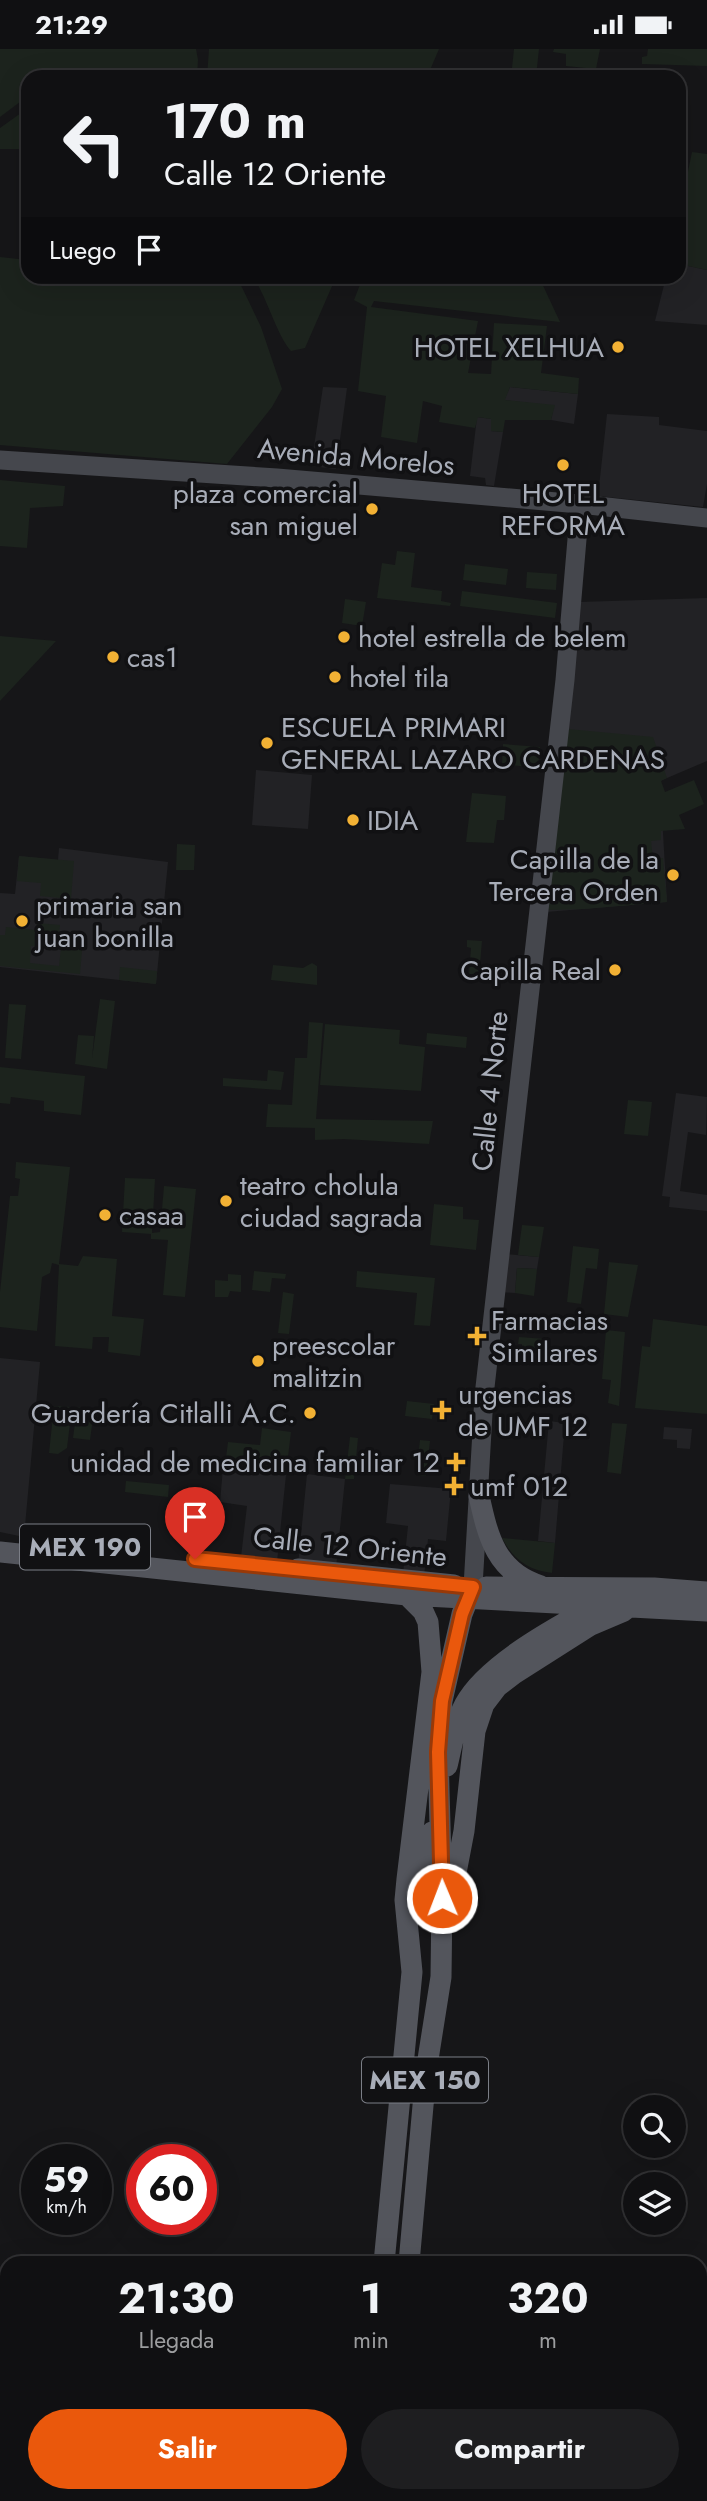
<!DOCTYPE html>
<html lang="es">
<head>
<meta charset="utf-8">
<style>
  body { margin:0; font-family:Jost,sans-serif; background:#1e1e20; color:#f1f3f6; height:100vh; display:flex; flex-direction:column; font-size:26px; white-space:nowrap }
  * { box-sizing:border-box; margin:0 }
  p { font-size:23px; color:#9c9d9f }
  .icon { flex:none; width:38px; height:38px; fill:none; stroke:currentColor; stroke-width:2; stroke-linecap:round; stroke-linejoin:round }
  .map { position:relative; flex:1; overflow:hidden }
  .sheet { position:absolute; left:0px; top:2207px; width:707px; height:247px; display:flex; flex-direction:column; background:#101012; border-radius:21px 21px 0 0; box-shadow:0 7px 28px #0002,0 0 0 2px #303032 }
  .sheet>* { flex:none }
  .guide { position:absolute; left:21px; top:21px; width:665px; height:214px; border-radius:21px; box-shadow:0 7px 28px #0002,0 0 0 2px #303032; background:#101012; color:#f1f3f6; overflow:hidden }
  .buttons { position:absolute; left:623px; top:2046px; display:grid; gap:14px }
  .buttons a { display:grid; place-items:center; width:63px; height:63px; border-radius:50%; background:#101012; box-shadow:0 7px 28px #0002,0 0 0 2px #303032; font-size:35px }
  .speed { position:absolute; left:21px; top:2095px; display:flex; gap:14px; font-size:35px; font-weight:700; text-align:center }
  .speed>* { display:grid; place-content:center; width:91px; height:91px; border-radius:50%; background:#101012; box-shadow:0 7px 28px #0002,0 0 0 2px #303032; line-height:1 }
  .speed small { font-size:18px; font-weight:400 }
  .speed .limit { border:10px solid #d22; background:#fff; color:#111 }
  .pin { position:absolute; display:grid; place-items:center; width:60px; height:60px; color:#fff; margin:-72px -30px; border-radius:50% 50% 50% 0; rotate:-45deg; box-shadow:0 0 7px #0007 }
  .pin .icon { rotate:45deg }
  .me { position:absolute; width:77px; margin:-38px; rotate:359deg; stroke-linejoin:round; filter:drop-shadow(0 0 5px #0008) }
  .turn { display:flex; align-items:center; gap:24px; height:147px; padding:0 28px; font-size:32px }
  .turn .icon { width:91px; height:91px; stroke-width:2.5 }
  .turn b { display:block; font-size:49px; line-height:60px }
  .then { display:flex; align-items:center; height:66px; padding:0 28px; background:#0003; gap:14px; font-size:26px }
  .eta { display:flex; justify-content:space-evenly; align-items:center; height:119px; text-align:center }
  .eta b { font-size:42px; font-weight:700; line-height:49px }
  .action { display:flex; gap:14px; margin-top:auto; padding:14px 28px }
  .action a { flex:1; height:80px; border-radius:42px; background:#ea580c; color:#fff; font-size:28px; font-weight:700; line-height:80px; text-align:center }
  .action a+a { background:#1e1e20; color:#f1f3f6 }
  .status { display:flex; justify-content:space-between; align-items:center; height:49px; padding:0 35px; background:#101012; direction:ltr }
  .status svg { height:19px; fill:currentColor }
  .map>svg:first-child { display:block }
  .built { fill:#222225 }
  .green { fill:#1c231d }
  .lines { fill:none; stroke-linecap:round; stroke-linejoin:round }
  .secondary { stroke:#45474d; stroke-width:19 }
  .primary { stroke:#53555c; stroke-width:21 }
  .route-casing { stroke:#983908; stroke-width:18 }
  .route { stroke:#ea580c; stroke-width:12 }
  .poi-dot { fill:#f2b134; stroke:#111113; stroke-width:2.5 }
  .labels { text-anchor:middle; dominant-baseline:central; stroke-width:7; stroke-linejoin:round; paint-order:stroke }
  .shield { fill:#111113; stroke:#7b7e86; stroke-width:2 }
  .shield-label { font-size:26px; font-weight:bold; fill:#a8adb8 }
  .poi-label { font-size:28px; fill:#a8adb8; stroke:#111113; text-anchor:start }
  .street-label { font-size:28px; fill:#a8adb8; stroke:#111113 }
</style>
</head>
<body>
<div class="status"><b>21:29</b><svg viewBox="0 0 49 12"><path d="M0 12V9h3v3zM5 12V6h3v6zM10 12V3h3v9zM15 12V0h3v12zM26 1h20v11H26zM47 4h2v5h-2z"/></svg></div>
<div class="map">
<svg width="707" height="2452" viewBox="0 0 707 2452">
  <rect width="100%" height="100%" fill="#161618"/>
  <path class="built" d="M679,215L707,221V276L655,272L666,228H679Z
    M323,338L347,339L336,420L311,417Z
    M510,338L578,345L574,375L551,371L554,357L504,351Z
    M607,365L659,368V376L707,382V435L703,458L598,447Z
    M477,368L492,370L491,382L503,383L494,437L486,436L485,429L470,427Z
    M707,549V712L660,732L667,853L546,863L579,553Z
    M256,721L312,726L308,780L252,776Z
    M59,799L168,813L156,935L0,918V844L15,845L19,807L58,811Z
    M676,1044L707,1048L706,1086L688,1083L680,1142L707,1146V1162L669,1158L670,1148L662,1147Z
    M504,1205L539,1208L537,1220L517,1219L515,1244L500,1243Z
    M0,1309L40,1313L24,1488L0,1483Z
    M549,1372L565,1374L555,1494L538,1492Z
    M664,1378L692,1380L690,1400L677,1399V1391L663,1390Z
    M223,1419L286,1426L277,1513L241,1508L247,1457L220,1453Z
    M307,1425L345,1430L336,1519L298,1516Z
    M390,1435L451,1440L446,1492L428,1490L424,1527L403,1525L408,1477L386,1474Z"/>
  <path class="green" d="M0,0H196L198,11L197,28H28V47L0,68Z
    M209,0H439L427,28H207Z
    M514,0H539L536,28H511Z
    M554,0H600L596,20L566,17V5L553,3Z
    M648,0H707V17L642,15V8L647,7Z
    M28,59V100H0V79Z
    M692,103L707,105V221L679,215V166Z
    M0,208L28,211V228H237L261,278L282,340L272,358L227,415L0,396Z
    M253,228H336L305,299L291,302C276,285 268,250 253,228Z
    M363,228H539L560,273L374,252L371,258L478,272L468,324L491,325L494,274L547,277L541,324L579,329L578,345L510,338L505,351L555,356L551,371H505L503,383L491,382V370L478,368L475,379L439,373L442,357L423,352L417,394L381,388L386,347L358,342L367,258L354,251Z
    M0,431L65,437L63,457L30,459L27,499L0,497Z
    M397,502L415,504L411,538L442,542L441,552L451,554L450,557L377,549L382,514L395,516Z
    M465,515L508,520L506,536L463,531Z
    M527,523L557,525L556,541L526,539Z
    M462,542L557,554L555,569L460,557Z
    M345,550L366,553L362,577L342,574Z
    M0,587L56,592L0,652Z
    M568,680L653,688L667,729L661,732L665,743L694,731L704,755L679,766L685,780L661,782V791L651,792L653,810L663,809L667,853L585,860L548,861Z
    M503,695L540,698L538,719L502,715Z
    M472,744L506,747L504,771H497L494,794L466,793Z
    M177,795L195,796L194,821H176Z
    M19,807L74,812L71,850L40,847L41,834L17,832Z
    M37,874L60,876L57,900L31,897L30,914L59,917L61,899L82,901L80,925L0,917V886H5L6,878L36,881Z
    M467,891L482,892L479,926L469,925L471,899L467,898Z
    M312,914L317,917V936L271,931L273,916L303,919Z
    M120,918L157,922L156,935L119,931Z
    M100,950L115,952L107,1020L75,1015L78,986L94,987L92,1010Z
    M9,955L26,956L21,1010L5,1009Z
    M309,973L323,974L316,1070L433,1072L429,1095L344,1090L315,1091V1079L266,1078L268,1055L292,1056L295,1009H307Z
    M325,975L400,981L399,995L425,998L421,1042L320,1036Z
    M427,984L467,988L466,999L426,995Z
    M0,1018L85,1027L81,1066L44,1062V1052L11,1048L10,1055L0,1054Z
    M268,1021L284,1023L281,1041L223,1037V1029L267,1032Z
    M628,1051L652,1053L648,1087L624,1085Z
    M16,1113L70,1118L59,1215L78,1217L83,1207L117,1210L112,1267L144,1270L140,1307L108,1303L109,1288H93L92,1300L55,1297L59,1216L52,1214L50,1224L42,1228L37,1282L0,1278V1243L10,1147H18L20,1130L15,1129Z
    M125,1129L155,1130L152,1184L160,1183L164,1137L196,1140L185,1248L163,1246L168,1191L151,1190V1185L122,1183Z
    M434,1155L463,1158V1170L479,1171L476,1201L430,1196Z
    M522,1176L544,1178L539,1208L518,1206Z
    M573,1197L599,1200L597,1220L586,1219L581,1255L567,1253Z
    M609,1213L638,1216L628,1268L604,1265Z
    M517,1219L537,1220L534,1247L515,1244Z
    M254,1222L286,1225L285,1230L272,1229L270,1243L252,1241Z
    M357,1222L435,1229L430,1277L414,1276L417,1244L356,1238Z
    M228,1225L241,1226V1243L230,1242L228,1248H215V1231L228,1232Z
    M283,1243L294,1245L289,1285L278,1284Z
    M653,1270L707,1277V1365L635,1359L642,1297L650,1298Z
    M606,1281L625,1283L619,1357L608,1354L611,1331L602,1330Z
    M519,1288L546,1290L545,1302L522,1300V1295H518Z
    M407,1352L434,1355L432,1370L405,1367Z
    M54,1357L72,1358L67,1399L58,1405L49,1404Z
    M77,1358L94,1361L90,1391L73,1389Z
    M612,1374L627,1375L621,1425L607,1423Z
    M262,1379L291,1383L287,1416L226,1409L228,1393L260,1396Z
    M350,1388L358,1389L354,1430H345Z
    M420,1391L430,1392L426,1427L416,1426Z
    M126,1432L169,1436L168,1448L125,1443Z
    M502,1489L555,1494L552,1524C528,1521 514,1511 502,1489Z"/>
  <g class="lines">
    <path class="secondary" d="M0,411L277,429L580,455L707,469
      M473,1538L484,1347L565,631L580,455"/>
    <path class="primary" d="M479,1447C488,1488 496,1523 541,1537
      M0,1503L407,1546L707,1562
      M298,1520L454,1536
      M486,1538L654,1539L707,1543
      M447,1717C452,1697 455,1674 465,1655C486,1616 556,1578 595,1557
      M443,1848L455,1829L464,1782L475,1682L484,1655L497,1638L514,1625L591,1576L624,1562
      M412,1867L421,1843L432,1783
      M384,2214L412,1923L405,1851L407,1830L432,1623L428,1573L423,1562L407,1546
      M409,2214L426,2023L441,1928L442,1849L438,1703L442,1652L462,1565L472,1540
      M361,2452L362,2446
      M385,2452L386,2446"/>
  </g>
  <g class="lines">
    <defs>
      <path id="route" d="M195,1510L473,1538L462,1565L442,1652L438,1703L442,1849"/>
    </defs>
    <use href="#route" class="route-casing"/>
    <use href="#route" class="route"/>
  </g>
  <g class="poi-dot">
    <circle cx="618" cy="298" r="7"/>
    <circle cx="563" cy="416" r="7"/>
    <circle cx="372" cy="460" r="7"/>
    <circle cx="344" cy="588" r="7"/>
    <circle cx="113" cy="608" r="7"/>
    <circle cx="335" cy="628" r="7"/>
    <circle cx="267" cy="694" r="7"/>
    <circle cx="353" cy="771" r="7"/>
    <circle cx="673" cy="826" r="7"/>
    <circle cx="22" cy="872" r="7"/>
    <circle cx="615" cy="921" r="7"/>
    <circle cx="226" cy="1152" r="7"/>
    <circle cx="105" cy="1166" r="7"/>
    <path d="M473.5 1276.5h7v7h7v7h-7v7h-7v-7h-7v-7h7z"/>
    <circle cx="258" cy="1312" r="7"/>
    <path d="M438.5 1350.5h7v7h7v7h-7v7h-7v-7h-7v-7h7z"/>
    <circle cx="310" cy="1364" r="7"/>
    <path d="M452.5 1402.5h7v7h7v7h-7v7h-7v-7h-7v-7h7z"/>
    <path d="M450.5 1426.5h7v7h7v7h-7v7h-7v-7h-7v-7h7z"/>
  </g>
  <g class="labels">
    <g class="shield">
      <rect x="20" y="1475.5" width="130" height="45" rx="5"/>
      <rect x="362" y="2008.5" width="126" height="45" rx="5"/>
    </g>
    <g class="shield-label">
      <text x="85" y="1498">MEX 190</text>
      <text x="425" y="2031">MEX 150</text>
    </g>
    <g class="poi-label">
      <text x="604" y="298" text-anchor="end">HOTEL XELHUA</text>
      <text x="358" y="444" text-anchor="end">plaza comercial<tspan x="358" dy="32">san miguel</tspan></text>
      <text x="563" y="444" text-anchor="middle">HOTEL<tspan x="563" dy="32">REFORMA</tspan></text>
      <text x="358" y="588">hotel estrella de belem</text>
      <text x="127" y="608">cas1</text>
      <text x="349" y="628">hotel tila</text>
      <text x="281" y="678">ESCUELA PRIMARI<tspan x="281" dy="32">GENERAL LAZARO CARDENAS</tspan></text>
      <text x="367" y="771">IDIA</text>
      <text x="659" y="810" text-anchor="end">Capilla de la<tspan x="659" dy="32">Tercera Orden</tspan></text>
      <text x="36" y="856">primaria san<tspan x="36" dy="32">juan bonilla</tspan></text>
      <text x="601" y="921" text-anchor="end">Capilla Real</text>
      <text x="240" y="1136">teatro cholula<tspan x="240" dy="32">ciudad sagrada</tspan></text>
      <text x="119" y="1166">casaa</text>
      <text x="491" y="1271">Farmacias<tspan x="491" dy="32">Similares</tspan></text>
      <text x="272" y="1296">preescolar<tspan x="272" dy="32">malitzin</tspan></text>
      <text x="458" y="1345">urgencias<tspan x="458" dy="32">de UMF 12</tspan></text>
      <text x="296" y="1364" text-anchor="end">Guardería Citlalli A.C.</text>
      <text x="440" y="1413" text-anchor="end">unidad de medicina familiar 12</text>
      <text x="470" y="1437">umf 012</text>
    </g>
    <g class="street-label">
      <text transform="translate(356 408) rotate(5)">Avenida Morelos</text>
      <text transform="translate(490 1042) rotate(-84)">Calle 4 Norte</text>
      <text transform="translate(350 1498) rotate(6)">Calle 12 Oriente</text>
    </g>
  </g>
</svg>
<div class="buttons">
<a><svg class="icon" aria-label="search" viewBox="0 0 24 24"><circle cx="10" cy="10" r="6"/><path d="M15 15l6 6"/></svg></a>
<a><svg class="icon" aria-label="layers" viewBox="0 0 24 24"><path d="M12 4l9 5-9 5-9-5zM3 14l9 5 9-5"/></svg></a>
</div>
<div class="speed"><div>59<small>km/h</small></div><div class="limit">60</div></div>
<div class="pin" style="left:195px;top:1510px;background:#d93025"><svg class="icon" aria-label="arrive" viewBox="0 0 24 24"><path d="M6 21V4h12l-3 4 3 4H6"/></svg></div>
<svg class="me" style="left:442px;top:1849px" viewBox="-20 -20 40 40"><circle r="17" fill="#ea580c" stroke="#fff" stroke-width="3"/><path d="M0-11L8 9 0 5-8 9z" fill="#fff"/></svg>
<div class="guide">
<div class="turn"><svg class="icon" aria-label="left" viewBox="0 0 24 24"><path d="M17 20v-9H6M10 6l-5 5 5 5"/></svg><div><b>170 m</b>Calle 12 Oriente</div></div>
<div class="then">Luego<svg class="icon" aria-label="arrive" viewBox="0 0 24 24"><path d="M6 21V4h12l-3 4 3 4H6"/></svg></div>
</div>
<section class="sheet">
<div class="eta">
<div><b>21:30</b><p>Llegada</p></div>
<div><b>1</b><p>min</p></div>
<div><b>320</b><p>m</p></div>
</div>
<div class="action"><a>Salir</a><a>Compartir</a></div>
</section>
</div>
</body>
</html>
